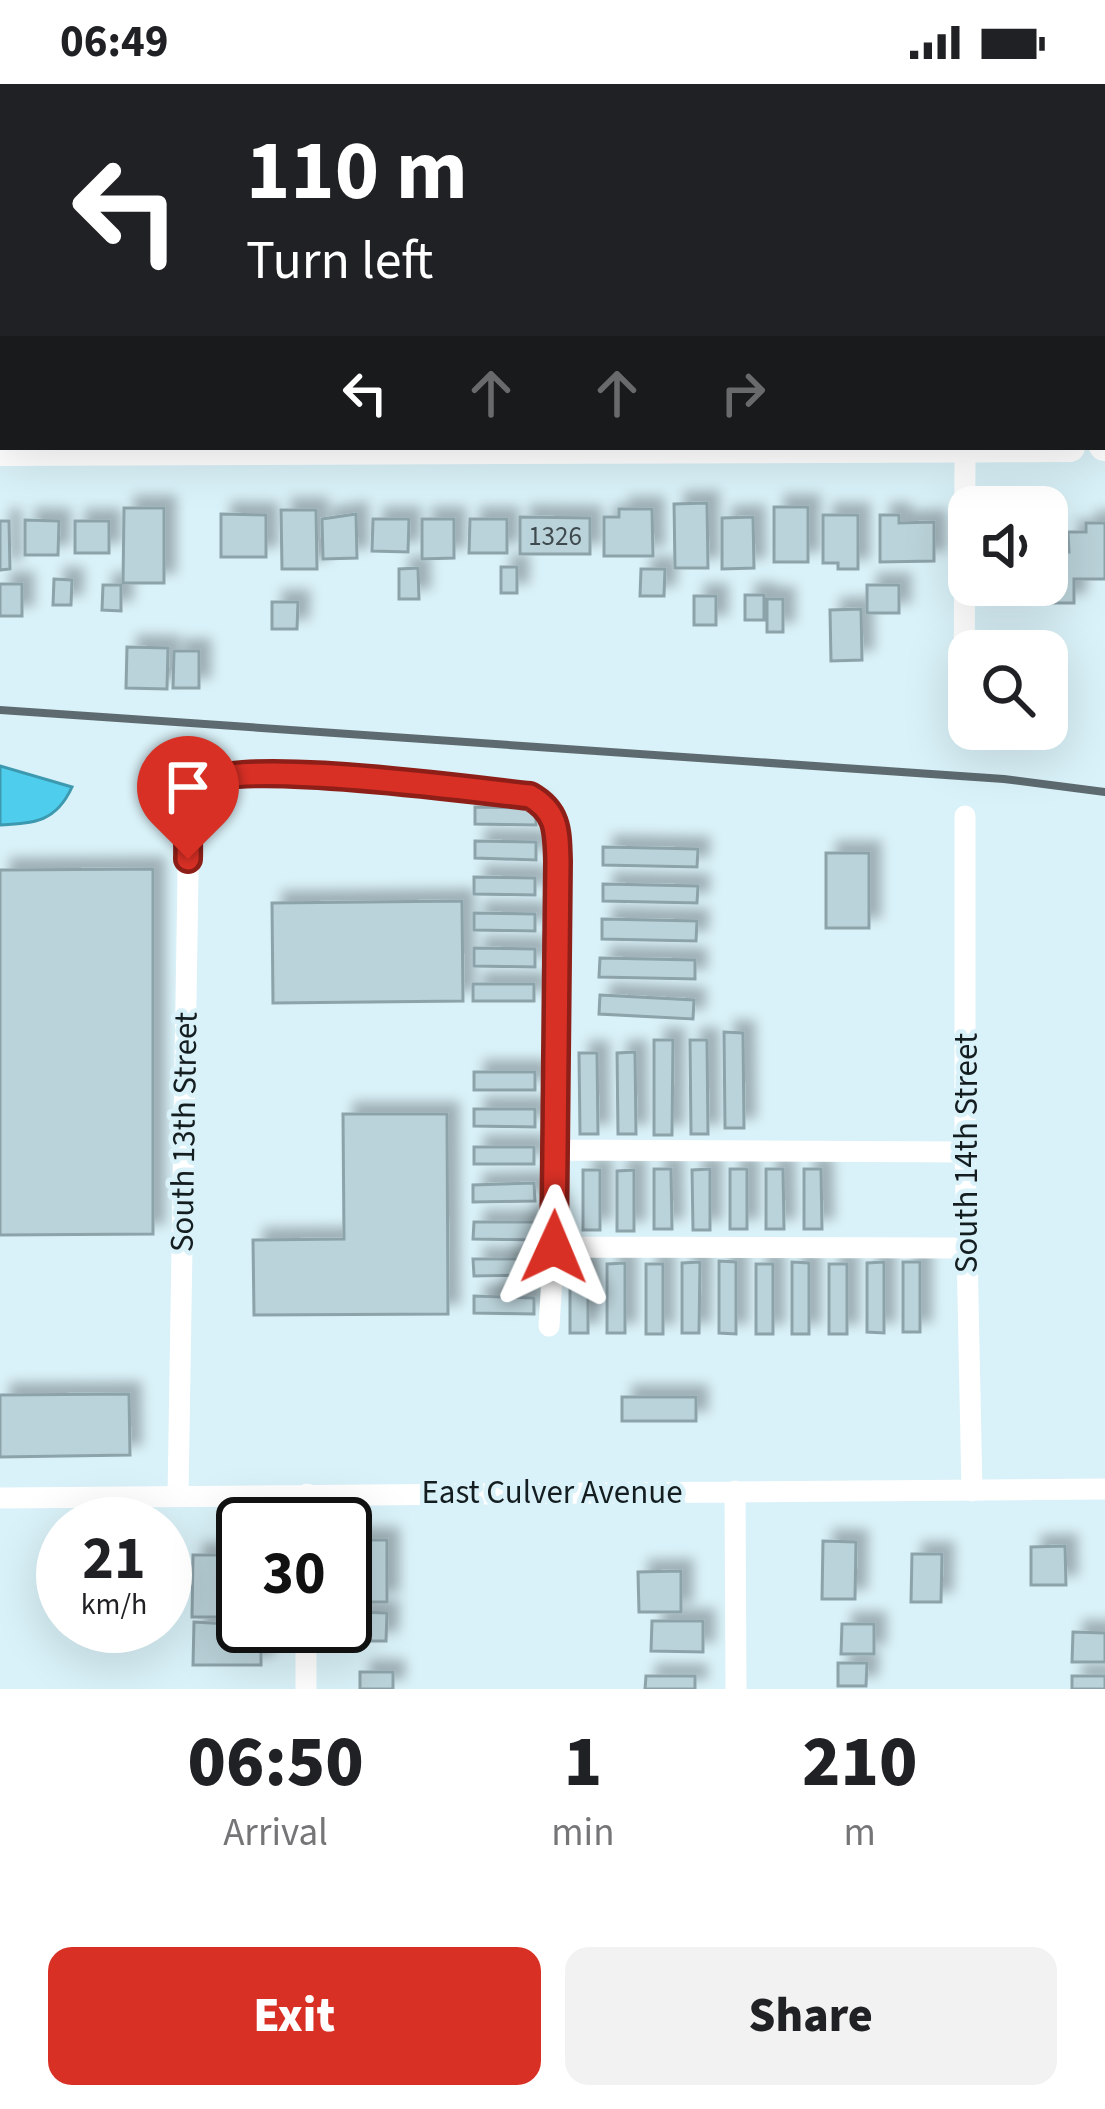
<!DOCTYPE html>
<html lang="en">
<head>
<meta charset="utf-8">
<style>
  body { margin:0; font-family:"Source Sans 3",sans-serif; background:#f2f2f2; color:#202124; height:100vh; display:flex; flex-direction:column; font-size:45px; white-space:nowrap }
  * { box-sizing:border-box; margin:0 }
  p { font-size:39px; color:#757577 }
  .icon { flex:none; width:66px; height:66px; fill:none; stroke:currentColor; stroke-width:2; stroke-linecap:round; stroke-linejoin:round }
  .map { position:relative; height:1605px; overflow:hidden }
  .panel { display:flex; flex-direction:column; background:#fff; flex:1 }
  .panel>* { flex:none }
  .top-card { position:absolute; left:0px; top:0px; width:1107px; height:366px; box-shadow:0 12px 48px #0002; background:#202124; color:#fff; overflow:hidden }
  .fabs { position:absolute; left:948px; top:402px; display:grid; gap:24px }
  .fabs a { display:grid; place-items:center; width:120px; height:120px; border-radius:24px; background:#fff; box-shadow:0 12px 48px #0002; font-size:60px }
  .speed { position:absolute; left:36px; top:1413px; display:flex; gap:24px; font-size:60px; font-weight:700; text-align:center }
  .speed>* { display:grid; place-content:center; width:156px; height:156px; border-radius:50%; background:#fff; box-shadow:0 12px 48px #0002; line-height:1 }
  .speed small { font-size:30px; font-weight:400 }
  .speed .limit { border:6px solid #111; border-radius:18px; background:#fff; color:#111 }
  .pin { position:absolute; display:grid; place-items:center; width:102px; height:102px; color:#fff; margin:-123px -51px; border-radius:50% 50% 50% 0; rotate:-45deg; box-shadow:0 0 12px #0007 }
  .pin .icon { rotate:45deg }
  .me { position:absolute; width:132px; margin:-66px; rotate:1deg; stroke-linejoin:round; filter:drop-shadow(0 0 9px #0008) }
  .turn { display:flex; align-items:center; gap:42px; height:252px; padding:0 48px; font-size:54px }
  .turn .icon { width:156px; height:156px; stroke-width:2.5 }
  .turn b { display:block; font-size:84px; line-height:102px }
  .lanes { display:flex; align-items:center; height:114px; padding:0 48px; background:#0003; justify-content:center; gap:60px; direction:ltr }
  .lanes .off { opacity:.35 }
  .eta { display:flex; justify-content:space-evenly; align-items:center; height:204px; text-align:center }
  .eta b { font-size:72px; font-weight:800; line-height:84px }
  .cta { display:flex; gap:24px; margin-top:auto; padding:24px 48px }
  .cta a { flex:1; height:138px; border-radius:24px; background:#d93025; color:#fff; font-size:48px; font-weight:800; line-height:138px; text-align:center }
  .cta a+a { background:#f2f2f2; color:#202124 }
  .status { display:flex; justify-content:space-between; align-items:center; height:84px; padding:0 60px; background:#fff; direction:ltr }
  .status svg { height:33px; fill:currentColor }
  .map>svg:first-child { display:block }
  .green { fill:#94e6fb }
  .water { fill:#4eceec; stroke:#3d99af; stroke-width:3 }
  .building { fill:#bad2d9; stroke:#8da3aa; stroke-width:3; filter:url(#shadow) }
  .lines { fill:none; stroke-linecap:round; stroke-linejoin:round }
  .path { stroke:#94a7ad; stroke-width:4.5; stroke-dasharray:9 6; stroke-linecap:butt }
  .street { stroke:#fff; stroke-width:21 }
  .secondary { stroke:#fff; stroke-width:30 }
  .rail { stroke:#5d6b70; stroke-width:8 }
  .route-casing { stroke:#8d1f18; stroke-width:30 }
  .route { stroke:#d93025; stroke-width:21 }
  .labels { text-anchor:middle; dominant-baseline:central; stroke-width:9; stroke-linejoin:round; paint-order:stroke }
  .number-label { font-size:27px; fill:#3e4a4e }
  .street-label { font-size:33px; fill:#141d20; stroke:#d9f1f8 }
</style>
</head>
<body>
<div class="status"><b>06:49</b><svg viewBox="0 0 49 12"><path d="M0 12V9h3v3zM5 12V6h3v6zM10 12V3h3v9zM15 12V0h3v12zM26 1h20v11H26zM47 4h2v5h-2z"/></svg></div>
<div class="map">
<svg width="1105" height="1605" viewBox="0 0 1105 1605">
  <defs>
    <filter id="shadow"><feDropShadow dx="11" dy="-11" stdDeviation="6" flood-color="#0004"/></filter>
  </defs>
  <rect width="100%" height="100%" fill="#d9f1f8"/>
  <path class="green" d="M0,0H1105V335L1104,3H3L0,337Z"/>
  <path class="water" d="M0,682L72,703C56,738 35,739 0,741Z"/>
  <path class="building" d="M707,419L708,484H675L674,420Z
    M774,423H808V478H774Z
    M124,424H164V499H123Z
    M619,425H652L653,472H604V433H619Z
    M281,426H316L317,485H282Z
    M221,430L266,431V473H221Z
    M356,430L357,474L323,475L322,435Z
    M823,431H858V485H838V479H823Z
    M880,431H899V439L934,438V477L880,478Z
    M520,433L590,434V470H520Z
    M753,433L754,484L722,485V434Z
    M373,435H409L408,468L372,467Z
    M422,435H454V474L422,475Z
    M470,435H507V469H469Z
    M25,436L59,437L58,471H25Z
    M0,437H9L10,485L0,486Z
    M75,437H109V469H75Z
    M1086,439H1105V495H1074V519H1052V468H1069L1068,448H1086Z
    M501,483H517V509H501Z
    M418,484L419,515H399V485Z
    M641,485H665L664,512H640Z
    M54,495L72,496L71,521H53Z
    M0,500H22V532H0Z
    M103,501H121V527L102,526Z
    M867,501H899V529H867Z
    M745,511H764V536H745Z
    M694,512H716V541H694Z
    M767,515H783V548H767Z
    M272,518H298L297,545H272Z
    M861,525L862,576L831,577L830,526Z
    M127,563L168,564L167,605L126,604Z
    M174,567H199V604H173Z
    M475,723L536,724V741L475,740Z
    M475,757L536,758V776L475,774Z
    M603,763L698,765L697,783L603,781Z
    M826,769H869V844H826Z
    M153,785V1150L0,1151V786Z
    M474,793L535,794V811L474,810Z
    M603,800L698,802L697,819L603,817Z
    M462,817L463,917L273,919L272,819Z
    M474,829L535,830V847L474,846Z
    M602,835L697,837L696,857L602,855Z
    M474,864L535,865V883L474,882Z
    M600,874L695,876V895L599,893Z
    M473,900H534V917H473Z
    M600,911L694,916L693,935L599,930Z
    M724,948L743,949L744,1044H725Z
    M654,956H673L672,1051H654Z
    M690,956H707L708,1050H691Z
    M635,968L636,1050H618L617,969Z
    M579,969H597L598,1050H580Z
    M474,988H535V1006H474Z
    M474,1025H535V1043L474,1042Z
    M343,1030H447L448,1230L254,1231L253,1156L344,1155Z
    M474,1063H534V1080H474Z
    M654,1085H671L672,1145H654Z
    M710,1085V1146H693L692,1086Z
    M730,1085H747V1145H730Z
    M766,1085H783L784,1145H766Z
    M804,1085H821L822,1145H804Z
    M583,1086H600V1146H583Z
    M634,1086V1147H617V1087Z
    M534,1099L535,1117L473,1118V1101Z
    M474,1138H535V1156L473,1155Z
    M473,1175H534V1191L474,1192Z
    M719,1177L736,1178V1250L719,1249Z
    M700,1178L699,1249H682V1179Z
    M792,1178L809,1179V1250H792Z
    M884,1178V1249L867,1248V1179Z
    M903,1178H920V1248H903Z
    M570,1179H588V1249H570Z
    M625,1179V1249H607V1180Z
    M646,1180H663V1250H646Z
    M756,1180H773V1250H756Z
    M829,1180H847V1250H829Z
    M474,1212L534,1214V1230L474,1229Z
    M129,1310L130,1371L0,1373V1311Z
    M622,1313H696V1337H622Z
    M351,1456H387V1518H351Z
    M823,1457L856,1458L855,1515H822Z
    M1065,1462L1066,1501H1031V1463Z
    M912,1470H942L941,1518H911Z
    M193,1471H221V1512L235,1513V1533H192Z
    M681,1487V1528H639L638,1488Z
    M354,1528L387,1529L386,1557H353Z
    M652,1537H703V1568L651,1567Z
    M194,1538L261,1542V1581H193Z
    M842,1540H874V1570H841Z
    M1073,1548L1105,1549V1578H1072Z
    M838,1579H867L866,1602H838Z
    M360,1588H393V1605H360Z
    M646,1592H695V1605H645Z
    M1072,1592H1105V1605H1072Z"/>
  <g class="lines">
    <path class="path" d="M456,0L461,3
      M0,159L3,161
      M1104,254H1105"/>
    <path class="street" d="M964,646L965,365
      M965,732V1068L972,1407
      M555,1066L965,1068
      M554,1163L966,1164
      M735,1407L736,1605
      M178,1412L189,729L196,705L211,692L277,688L530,712C558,728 557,747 558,777L554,1163L549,1242
      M0,1414L1105,1405
      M307,1440V1410
      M306,1605V1542"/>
    <path class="secondary" d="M1104,362H1105
      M0,367L1070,363"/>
    <path class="rail" d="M0,626L1004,695L1105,708"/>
  </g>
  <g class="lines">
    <defs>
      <path id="route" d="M188,775C189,754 184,720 199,703C226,671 479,707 530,712C558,728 557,747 558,777L554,1163"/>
    </defs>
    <use href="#route" class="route-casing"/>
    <use href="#route" class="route"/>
  </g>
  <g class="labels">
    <g class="number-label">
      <text x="555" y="452">1326</text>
    </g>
    <g class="street-label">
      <text transform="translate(184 1048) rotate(-89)">South 13th Street</text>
      <text transform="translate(966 1069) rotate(-90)">South 14th Street</text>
      <text x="552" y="1408">East Culver Avenue</text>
    </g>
  </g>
</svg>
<div class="fabs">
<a><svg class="icon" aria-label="sound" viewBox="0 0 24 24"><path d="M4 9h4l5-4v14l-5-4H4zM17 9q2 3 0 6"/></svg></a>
<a><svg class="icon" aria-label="search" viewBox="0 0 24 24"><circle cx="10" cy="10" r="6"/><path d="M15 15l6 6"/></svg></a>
</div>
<div class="speed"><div>21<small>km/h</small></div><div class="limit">30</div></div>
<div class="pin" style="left:188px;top:775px;background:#d93025"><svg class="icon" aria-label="arrive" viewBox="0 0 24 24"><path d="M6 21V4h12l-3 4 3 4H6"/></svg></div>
<svg class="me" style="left:554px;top:1163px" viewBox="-20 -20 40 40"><path d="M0-17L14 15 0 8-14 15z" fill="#d93025" stroke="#fff" stroke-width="4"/></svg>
<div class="top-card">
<div class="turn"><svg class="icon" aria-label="left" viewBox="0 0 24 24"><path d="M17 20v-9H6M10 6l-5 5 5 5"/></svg><div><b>110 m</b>Turn left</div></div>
<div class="lanes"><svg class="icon" aria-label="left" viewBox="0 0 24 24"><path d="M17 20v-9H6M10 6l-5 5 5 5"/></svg><svg class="icon off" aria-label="ahead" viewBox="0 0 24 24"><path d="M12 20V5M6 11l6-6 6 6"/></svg><svg class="icon off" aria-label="ahead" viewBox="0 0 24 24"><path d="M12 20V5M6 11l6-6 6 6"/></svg><svg class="icon off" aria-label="right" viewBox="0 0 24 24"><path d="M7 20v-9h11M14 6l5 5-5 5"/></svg></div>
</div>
</div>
<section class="panel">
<div class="eta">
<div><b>06:50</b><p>Arrival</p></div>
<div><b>1</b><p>min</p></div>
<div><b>210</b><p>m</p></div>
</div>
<div class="cta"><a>Exit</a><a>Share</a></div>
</section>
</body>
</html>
